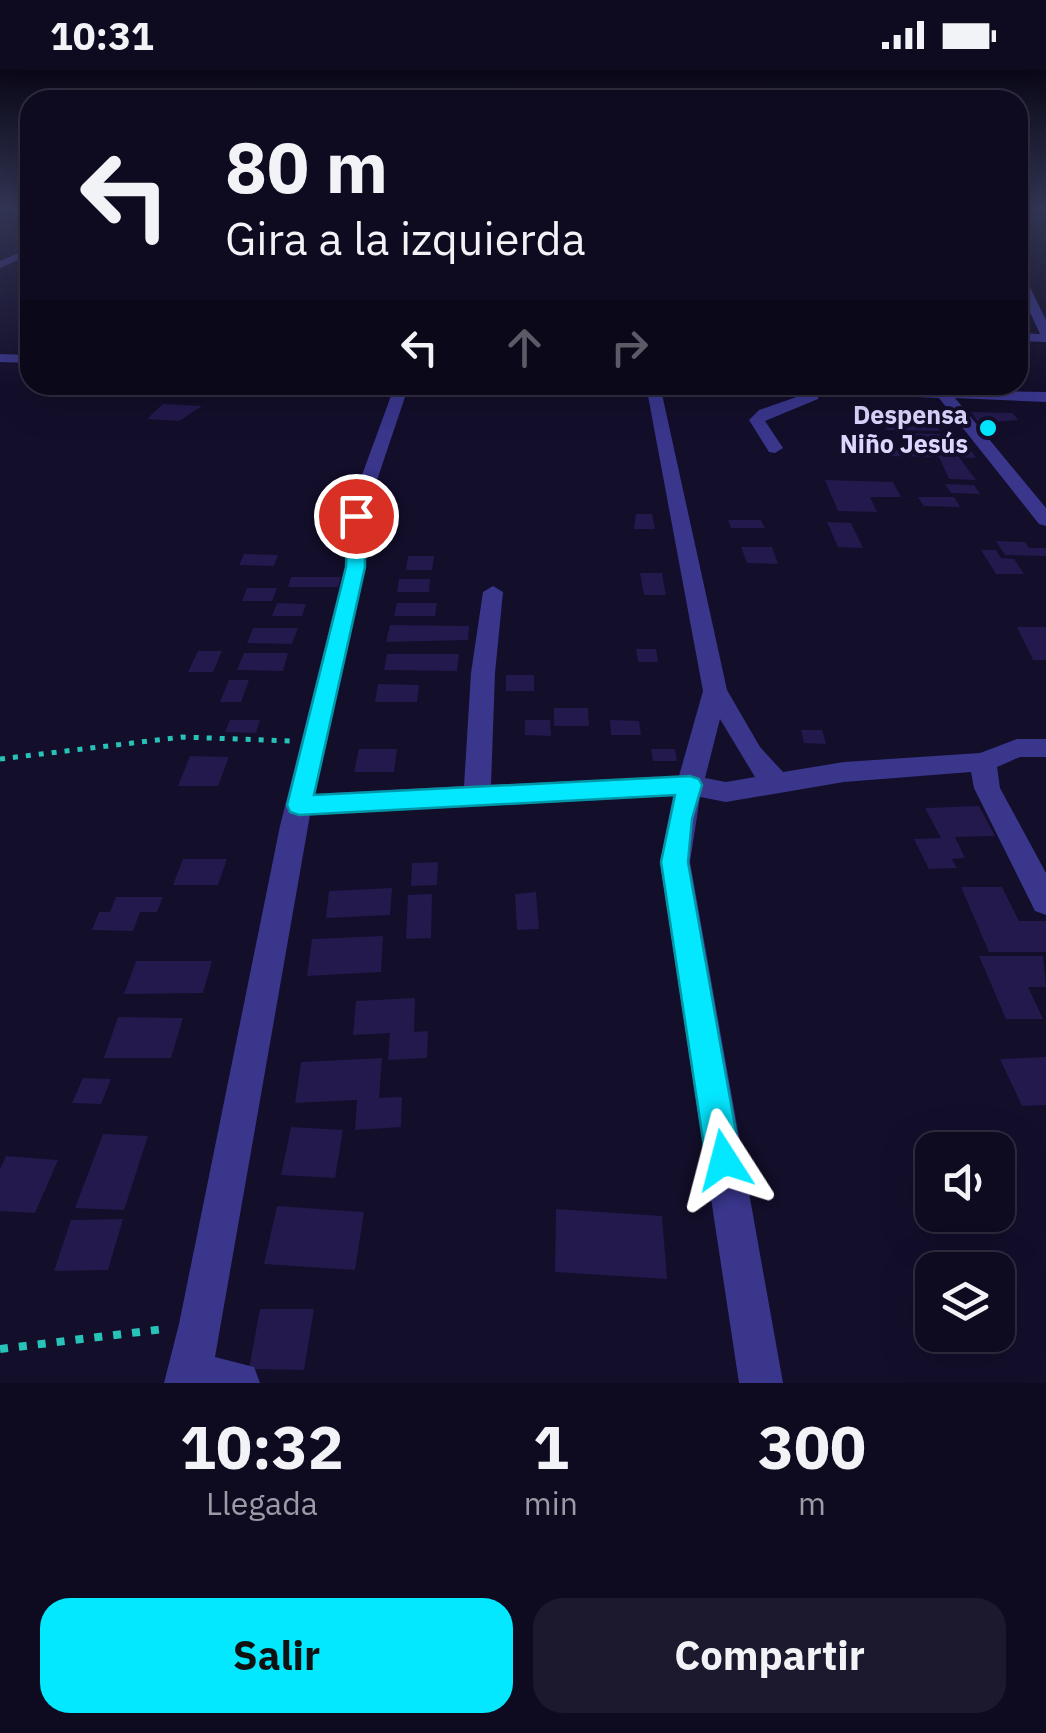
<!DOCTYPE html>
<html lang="es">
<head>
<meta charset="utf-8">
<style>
  body { margin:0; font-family:"IBM Plex Sans",sans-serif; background:#1c182d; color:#f1f3f6; height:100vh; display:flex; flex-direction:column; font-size:38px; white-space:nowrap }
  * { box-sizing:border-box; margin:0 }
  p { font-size:32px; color:#9b9aa5 }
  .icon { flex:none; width:55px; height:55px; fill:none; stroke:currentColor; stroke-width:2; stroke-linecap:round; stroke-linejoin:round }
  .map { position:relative; height:1313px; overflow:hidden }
  .sheet { display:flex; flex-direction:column; background:#0e0a20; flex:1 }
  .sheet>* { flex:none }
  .guide { position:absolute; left:20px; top:20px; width:1008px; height:305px; border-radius:30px; box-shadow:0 10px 40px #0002,0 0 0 2px #2e2b3e; background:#0e0a20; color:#f1f3f6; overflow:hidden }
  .controls { position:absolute; left:915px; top:1062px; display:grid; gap:20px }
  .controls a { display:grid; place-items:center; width:100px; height:100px; border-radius:20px; background:#0e0a20; box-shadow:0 10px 40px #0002,0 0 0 2px #2e2b3e; font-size:50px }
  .pin { position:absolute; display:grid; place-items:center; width:85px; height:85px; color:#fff; margin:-42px; border:5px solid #fff; border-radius:50%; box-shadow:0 2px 10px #0007 }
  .me { position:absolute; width:110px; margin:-55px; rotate:351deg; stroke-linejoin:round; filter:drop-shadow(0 0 8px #0008) }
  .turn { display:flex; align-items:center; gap:35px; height:210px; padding:0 40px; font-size:45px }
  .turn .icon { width:130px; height:130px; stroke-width:2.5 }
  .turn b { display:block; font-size:70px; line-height:85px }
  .lanes { display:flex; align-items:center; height:95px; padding:0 40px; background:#0003; justify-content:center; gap:50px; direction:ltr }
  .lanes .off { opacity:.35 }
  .eta { display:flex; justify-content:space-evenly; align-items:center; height:170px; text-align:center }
  .eta b { font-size:60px; font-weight:800; line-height:70px }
  .action { display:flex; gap:20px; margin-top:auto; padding:20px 40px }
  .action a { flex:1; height:115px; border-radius:30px; background:#03e7ff; color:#111; font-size:40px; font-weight:800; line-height:115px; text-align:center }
  .action a+a { background:#1c182d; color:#f1f3f6 }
  .status { display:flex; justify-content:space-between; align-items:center; height:70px; padding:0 50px; background:#0e0a20; direction:ltr }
  .status svg { height:28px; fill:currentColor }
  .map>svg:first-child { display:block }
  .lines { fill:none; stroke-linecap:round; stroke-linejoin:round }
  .stream { stroke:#09234f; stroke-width:4 }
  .building { fill:#23194c }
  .path-far1 { stroke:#27c3b9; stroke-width:5; stroke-dasharray:5 8; stroke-linecap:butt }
  .path { stroke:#27c3b9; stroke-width:8; stroke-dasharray:8 11; stroke-linecap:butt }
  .minor { fill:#39368c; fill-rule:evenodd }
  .route { fill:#03e7ff; stroke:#0296a6; stroke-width:2.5 }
  .poi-dot { fill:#03e7ff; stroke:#130e2a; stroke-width:4 }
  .labels { text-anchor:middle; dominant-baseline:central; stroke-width:8; stroke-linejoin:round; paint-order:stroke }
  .far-poi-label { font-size:25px; font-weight:bold; fill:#dcd7ff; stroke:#130e2a; text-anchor:end }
</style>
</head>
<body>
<div class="status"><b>10:31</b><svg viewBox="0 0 49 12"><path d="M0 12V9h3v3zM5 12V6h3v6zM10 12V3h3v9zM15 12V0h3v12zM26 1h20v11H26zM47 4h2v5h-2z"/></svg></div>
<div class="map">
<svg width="1046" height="1313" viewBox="0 0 1046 1313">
  <rect width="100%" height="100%" fill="#130e2a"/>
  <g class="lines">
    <path class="stream" d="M0,144L30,139
      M1018,149H1046"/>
  </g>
  <path class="building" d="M163,334L202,336L179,351L147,349Z
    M971,342L1013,343L1018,350L979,353Z
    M882,352L934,353L940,361L887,360Z
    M906,363L940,364L946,372L968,376L976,388L959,387L976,410L949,409L939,387L884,386L880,378L929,379L924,372L911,371Z
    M825,410L893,412L901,427H870L877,442L838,441Z
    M945,414L974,415L980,424L951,423Z
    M918,427H954L960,437L924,436Z
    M636,444H652L655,459H634Z
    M728,450H761L765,458H731Z
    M827,452L851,453L863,478L838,477Z
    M996,471L1025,472L1029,478H1046V486L1005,485Z
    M741,477H772L778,494L747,493Z
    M981,480H996L1001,488L1014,489L1024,504H996Z
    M244,484L278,485L274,496L239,495Z
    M408,486H434L432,500H406Z
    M640,503H662L666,525H644Z
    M291,507H341L338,517H288Z
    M399,509H430L429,522H397Z
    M247,518H277L272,531H242Z
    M277,533L306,534L302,546H272Z
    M397,533H437L435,546H394Z
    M390,555L469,556L468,570L386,572Z
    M1017,557H1046V590H1033Z
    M253,558H298L292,574L247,573Z
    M636,579H656L658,592H638Z
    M198,581H222L213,602H188Z
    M244,583H288L283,601L237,600Z
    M387,584H459L457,601L384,600Z
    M506,605H534V621H506Z
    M229,610H249L241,632H220Z
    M378,614L419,615L417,632H375Z
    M554,638H588L589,656H554Z
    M230,650H260L256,663L225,662Z
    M525,650H550L551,666L525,665Z
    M610,650L639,651L641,665H611Z
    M801,660H822L826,674L804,673Z
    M359,679H397L394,702H354Z
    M651,679H675L677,691H653Z
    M190,686L229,687L218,716H178Z
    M979,736L995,766L955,767L965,788L952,789L957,798L929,799L914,769L941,768L925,738Z
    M183,789H227L218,815H173Z
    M438,792L437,815L411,816L412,793Z
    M961,817H1002L1019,851H1046V882H989Z
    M392,818L390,845L326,848L329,821Z
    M536,822L539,859L517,860L515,824Z
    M432,824L431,868L406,869L408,825Z
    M116,827H163L157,842H140L133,861L92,860L99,842H110Z
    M383,866L381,902L307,906L312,869Z
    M979,886H1043L1046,917H1028L1043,949H1006Z
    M136,891H212L203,923L124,924Z
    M415,928L414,962L428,961L427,988L388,990L390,963L353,965L356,931Z
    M118,947L183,948L171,988H104Z
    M1046,987V1035L1022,1036L1000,989Z
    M382,988L379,1028L402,1027L401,1057L355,1060L357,1030L295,1033L301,992Z
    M83,1008L111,1009L101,1034L72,1033Z
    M291,1057L343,1060L335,1108L281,1105Z
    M103,1064L148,1066L124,1140L75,1138Z
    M6,1086L58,1090L35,1143L0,1141V1099Z
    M277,1136L364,1142L355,1200L264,1194Z
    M556,1139L662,1146L667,1209L555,1202Z
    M123,1149L108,1200L54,1201L71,1150Z
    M260,1239H314L304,1300L249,1299Z"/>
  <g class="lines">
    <path class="path-far1" d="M0,689L182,667L291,671"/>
    <path class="path" d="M0,1279L164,1259"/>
    <path class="minor" d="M30,178V185L0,198V191Z
      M1018,202L1024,205L1046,250V272L1018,271V263L1040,264L1018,216Z
      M0,284L30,285V293L0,292Z
      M395,315H409L365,446V497L315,724L464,716L471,603L483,522L493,516L503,522L495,603L491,715L679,706L703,621L646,315H660L727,620L760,677L783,702L844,692L980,683L1017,669H1046V687H1020L997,697L1000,718L1046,803V845L1035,841L974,718L971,702L844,712L726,732L700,727L690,792L783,1313H739L660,792L673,726L310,745L215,1287L254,1297L260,1313H164L179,1254L280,756L345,497L347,446ZM720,649L755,707L726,712L705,708Z
      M707,315L1046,322V332L955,328L1046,438V456L1039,454L939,328L819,323L818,329L765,351L783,378L775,383L769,382L749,350L759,340L808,323L714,319Z"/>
  </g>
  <linearGradient id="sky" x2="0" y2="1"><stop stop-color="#0a0817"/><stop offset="0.43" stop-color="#333655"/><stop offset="1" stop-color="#333655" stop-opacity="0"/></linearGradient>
  <rect width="1046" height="320" fill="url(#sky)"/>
  <path class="route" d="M356,441L365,446V497L314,725L690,706L699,709L702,715L692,749L688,792L741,1090L736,1102L724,1107L711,1102L706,1090L661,792L675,725L299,745L290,742L287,735L346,497L348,446Z"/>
  <circle class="poi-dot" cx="988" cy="358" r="10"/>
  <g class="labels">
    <g class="far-poi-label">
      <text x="968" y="344">Despensa<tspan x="968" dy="29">Niño Jesús</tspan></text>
    </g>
  </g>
</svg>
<div class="controls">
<a><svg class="icon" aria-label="sound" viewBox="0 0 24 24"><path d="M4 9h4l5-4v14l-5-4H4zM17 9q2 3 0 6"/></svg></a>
<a><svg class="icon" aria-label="layers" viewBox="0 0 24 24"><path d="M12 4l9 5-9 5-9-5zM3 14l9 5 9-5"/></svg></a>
</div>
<div class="pin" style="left:356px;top:446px;background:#d93025"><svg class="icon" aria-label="arrive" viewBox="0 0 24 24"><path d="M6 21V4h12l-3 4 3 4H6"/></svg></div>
<svg class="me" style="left:724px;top:1090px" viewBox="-20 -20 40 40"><path d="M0-17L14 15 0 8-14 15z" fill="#03e7ff" stroke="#fff" stroke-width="4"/></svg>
<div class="guide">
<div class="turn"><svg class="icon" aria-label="left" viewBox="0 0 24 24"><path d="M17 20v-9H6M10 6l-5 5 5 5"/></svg><div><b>80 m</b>Gira a la izquierda</div></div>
<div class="lanes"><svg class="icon" aria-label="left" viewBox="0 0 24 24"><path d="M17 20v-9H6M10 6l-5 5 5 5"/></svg><svg class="icon off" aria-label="ahead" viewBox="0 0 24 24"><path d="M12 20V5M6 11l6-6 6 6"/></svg><svg class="icon off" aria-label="right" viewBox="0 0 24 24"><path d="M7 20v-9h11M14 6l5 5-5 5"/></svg></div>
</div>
</div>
<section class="sheet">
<div class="eta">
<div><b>10:32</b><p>Llegada</p></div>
<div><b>1</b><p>min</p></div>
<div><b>300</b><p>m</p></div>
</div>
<div class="action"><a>Salir</a><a>Compartir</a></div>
</section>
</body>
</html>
